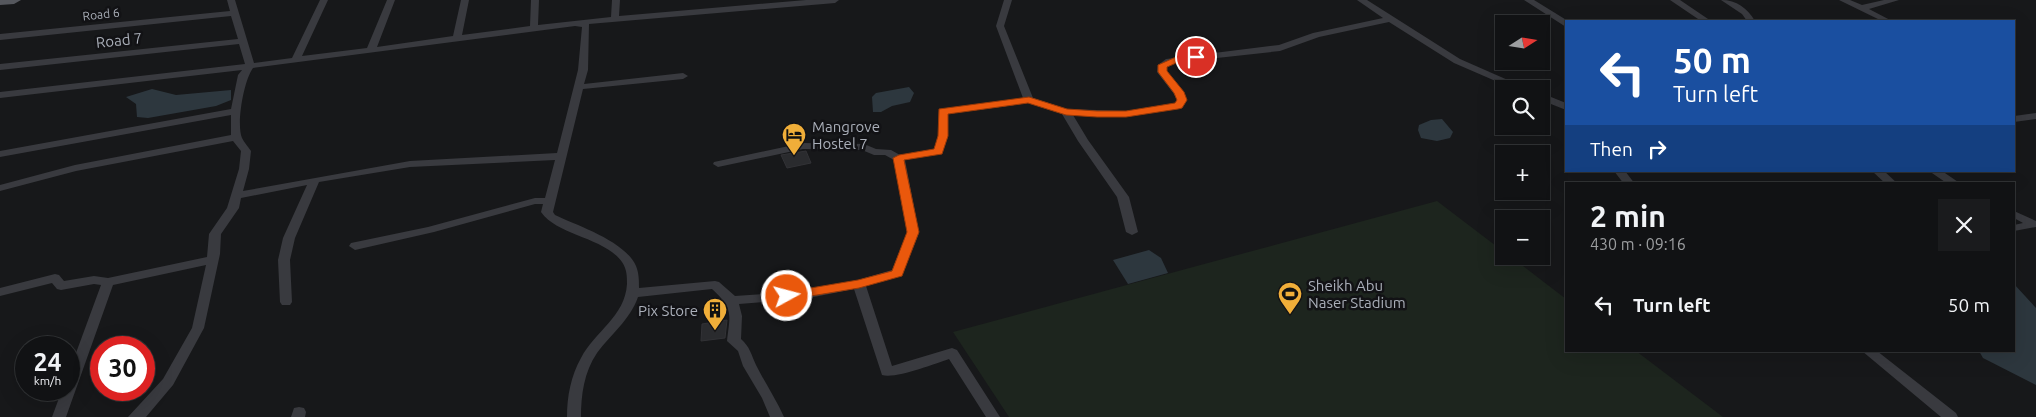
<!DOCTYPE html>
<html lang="en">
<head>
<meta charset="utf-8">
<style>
  body { margin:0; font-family:Ubuntu,sans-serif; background:#1a1b1d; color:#f1f3f6; height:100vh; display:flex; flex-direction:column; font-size:19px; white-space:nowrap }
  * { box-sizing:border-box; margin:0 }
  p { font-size:16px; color:#9c9ea0 }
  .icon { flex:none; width:28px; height:28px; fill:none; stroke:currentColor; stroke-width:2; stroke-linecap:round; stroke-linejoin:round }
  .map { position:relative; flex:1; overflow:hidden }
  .drawer { position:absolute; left:1565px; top:182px; width:450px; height:170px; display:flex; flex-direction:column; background:#111214; border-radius:0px; box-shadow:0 5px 20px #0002,0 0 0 1px #303234 }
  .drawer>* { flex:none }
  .top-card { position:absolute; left:1565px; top:20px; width:450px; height:152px; border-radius:0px; box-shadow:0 5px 20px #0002,0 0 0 1px #303234; background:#1a4fa0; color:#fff; overflow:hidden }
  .needle { width:32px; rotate:78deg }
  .buttons { position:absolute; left:1495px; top:15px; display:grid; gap:10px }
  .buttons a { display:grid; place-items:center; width:55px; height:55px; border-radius:0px; background:#111214; box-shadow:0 5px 20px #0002,0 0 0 1px #303234; font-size:25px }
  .speed { position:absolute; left:15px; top:336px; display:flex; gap:10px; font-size:25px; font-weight:700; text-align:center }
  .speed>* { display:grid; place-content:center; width:65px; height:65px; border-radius:50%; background:#111214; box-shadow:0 5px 20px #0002,0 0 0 1px #303234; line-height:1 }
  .speed small { font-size:12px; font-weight:400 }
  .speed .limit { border:8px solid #d22; background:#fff; color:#111 }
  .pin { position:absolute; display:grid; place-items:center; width:42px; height:42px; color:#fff; margin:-21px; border:2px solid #fff; border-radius:50%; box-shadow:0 1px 5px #0007 }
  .me { position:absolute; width:55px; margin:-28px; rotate:83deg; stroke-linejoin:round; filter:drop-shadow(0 0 4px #0008) }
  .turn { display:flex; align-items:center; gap:18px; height:105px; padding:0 25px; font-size:22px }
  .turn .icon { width:65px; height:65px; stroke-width:2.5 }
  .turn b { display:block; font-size:35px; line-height:42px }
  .then { display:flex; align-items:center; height:48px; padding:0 25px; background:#0003; gap:10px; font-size:19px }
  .round { display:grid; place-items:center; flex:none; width:52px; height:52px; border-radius:0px; background:#1a1b1d }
  .head { display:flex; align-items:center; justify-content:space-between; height:85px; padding:0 25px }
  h1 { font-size:30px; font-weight:600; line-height:38px }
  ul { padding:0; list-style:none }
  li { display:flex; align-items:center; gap:15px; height:75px; padding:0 25px }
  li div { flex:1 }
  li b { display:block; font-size:19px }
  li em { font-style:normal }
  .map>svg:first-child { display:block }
  .green { fill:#1d251e }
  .water { fill:#2d373e }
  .building { fill:#2a2b2e; stroke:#323236 }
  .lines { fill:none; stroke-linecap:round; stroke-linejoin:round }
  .street { fill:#393a3f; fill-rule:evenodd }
  .primary { fill:#55575d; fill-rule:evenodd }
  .route { fill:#ea580c; stroke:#983908 }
  .labels { text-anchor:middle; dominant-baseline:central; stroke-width:5; stroke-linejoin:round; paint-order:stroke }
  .far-street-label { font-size:12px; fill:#aaafb9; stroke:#121215 }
  .street-label { font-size:15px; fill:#aaafb9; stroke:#121215 }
  .poi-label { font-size:15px; fill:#aaafb9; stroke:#121215; text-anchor:start }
</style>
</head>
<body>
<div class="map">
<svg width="2036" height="417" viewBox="0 0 2036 417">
  <rect width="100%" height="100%" fill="#17181a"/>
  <path class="green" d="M1437,201L1504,252V256H1510L1566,299V351H1636L1723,417H1009L953,332Z"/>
  <path class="water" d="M909,87L914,93L910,102L892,106L881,112H873L872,97L876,93Z
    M152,89L176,95L231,90V100L216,106L148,118L137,117L136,104L126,97Z
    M1442,119L1453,132L1450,138L1437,141L1421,138L1418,130L1419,125L1431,120Z
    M1149,250L1161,258L1168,273L1128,284L1113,260Z
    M2014,284L2036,308V385L1983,358L1979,351H2014Z"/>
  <path class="building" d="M806,151L811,163L787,168L781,155Z
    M727,320L725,338L701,341L702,324Z"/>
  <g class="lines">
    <path class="street" d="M227,0H235L254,63L292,58L320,0H328L302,56L367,48L387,0H395L377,47L453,36L461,0H469L462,35L530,26L531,0H539L538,25L611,17L612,0H620L619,16L806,0H839L835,3L589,24L588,70L584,84L683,73L688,76L683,79L583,89L553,212L555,215C578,226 625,241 636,266C639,273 639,281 639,288L715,281L719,282L735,296L804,291L858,280L892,270L907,233L894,160L885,155H874L862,150L803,149L718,167L713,164L714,162L803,143L864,144L876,149L891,150L900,155L934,149L938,136L939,110L1023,98L996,26L1004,0H1012L1004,26L1033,98L1067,109L1126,111L1175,104L1177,100L1174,94L1157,72L1158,65L1166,59L1279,45L1313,33L1383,18L1357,0H1367L1460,59L1528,89H1514L1454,63L1389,22L1319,37L1280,51L1171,63L1167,66V72L1182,91L1187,100L1181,108L1126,117L1073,115L1088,140L1129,197L1138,232L1132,235L1126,232L1117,197L1078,141L1062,114L1028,103L948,114V136L942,153L905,160L919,233L903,273L901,276L866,286L892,366L952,348L957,350L1000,417H986L949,359C934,364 896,379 882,375L854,289L804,299L739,304L742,316L741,339C750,347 751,354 756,365C765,383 776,399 784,417H770L762,398L743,366L738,351L727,341C730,314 734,309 712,289L638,297C630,320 611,334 597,353C584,372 581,395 581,417H567C567,396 571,376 581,358C595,331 625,317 627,284C627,277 627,269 622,262C604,237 558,236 541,212L543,204H535L434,232L355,250L349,246L351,243L428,227L535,198H545L555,160L410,167L319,182L295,238L290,260L292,302L290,305H282L280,302L278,260L283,238L307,185L241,198L239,208L221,234L220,254L204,328L173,385L146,417H128L163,379L192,328L206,265L113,285L66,417H52L62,390H69V372L101,285L94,284L61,290L57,289L52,283L0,296V288L55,274L59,275L64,281L94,276L108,278L207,257L209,234L227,208L239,169L241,151L233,141L76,171L0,191V185L75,165L231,135V115L0,157V151L231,109L238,75L242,70L0,98V92L245,64L239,44L0,70V64L238,39L231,16L0,40V34L230,11ZM575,26L582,27L578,70L557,153L410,161L243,191L249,169L251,151C248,147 244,142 242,138C236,124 244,80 253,68Z
      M1524,0H1534L1568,21L1566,27Z
      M1670,0H1680L1711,21H1701Z
      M1721,0C1737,0 1747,8 1755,21H1747L1742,14Z
      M1839,0H1850L1862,5L1884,0H1899L1869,9L1892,21H1882Z
      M1541,93L1566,103V110L1541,100Z
      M2036,113V119L2014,122V116Z
      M1614,171H1625L1635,184H1624Z
      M1872,171H1884L1898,184H1886Z
      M1929,171H1942L1961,184H1948Z
      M2014,211L2036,221V227L2014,231V225L2023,223L2014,218Z
      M1862,351H1877L1956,413L1958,417H1941Z
      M299,407L304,408L306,412L305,417H291L294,408Z"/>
    <path class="primary" d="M0,0H21L14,4L0,5Z"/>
  </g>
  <path class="route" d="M1196,54L1201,57L1200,59L1181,61L1167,67V71L1184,92L1187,100L1182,108L1178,109L1126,117H1097L1066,115L1028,103L948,114V136L942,154L904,160L919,232L902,276L859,288L787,300L781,296L787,292L858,280L892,271L907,232L893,158L899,155L934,149L938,136L939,109L1029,97L1067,109L1097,111H1126L1175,103L1177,100L1174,93L1158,72V65L1176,57Z"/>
  <defs>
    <symbol id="hotel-pin" viewBox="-11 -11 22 30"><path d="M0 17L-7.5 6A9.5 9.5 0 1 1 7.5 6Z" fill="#f0ae39" stroke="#121215"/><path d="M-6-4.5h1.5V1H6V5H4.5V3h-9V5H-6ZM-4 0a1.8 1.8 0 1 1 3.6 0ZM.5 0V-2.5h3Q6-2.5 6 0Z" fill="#111"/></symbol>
    <symbol id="stadium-pin" viewBox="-11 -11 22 30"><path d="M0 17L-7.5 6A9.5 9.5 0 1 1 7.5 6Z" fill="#f0ae39" stroke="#121215"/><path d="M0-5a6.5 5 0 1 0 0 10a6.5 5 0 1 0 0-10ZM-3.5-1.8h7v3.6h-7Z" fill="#111"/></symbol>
    <symbol id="building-pin" viewBox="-11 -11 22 30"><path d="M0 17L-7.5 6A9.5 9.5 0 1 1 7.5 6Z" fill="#f0ae39" stroke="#121215"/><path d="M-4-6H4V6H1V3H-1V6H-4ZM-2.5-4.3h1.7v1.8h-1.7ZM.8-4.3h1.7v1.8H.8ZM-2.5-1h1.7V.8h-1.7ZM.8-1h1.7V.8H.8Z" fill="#111"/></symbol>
  </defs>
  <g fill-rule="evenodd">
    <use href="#hotel-pin" x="780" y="121" width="28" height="38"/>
    <use href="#stadium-pin" x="1276" y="280" width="28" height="38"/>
    <use href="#building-pin" x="701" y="296" width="28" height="38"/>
  </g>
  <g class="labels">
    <g class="far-street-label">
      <text transform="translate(101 14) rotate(-6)">Road 6</text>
    </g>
    <g class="street-label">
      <text transform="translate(119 40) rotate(-6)">Road 7</text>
    </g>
    <g class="poi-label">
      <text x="812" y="126">Mangrove<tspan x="812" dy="17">Hostel 7</tspan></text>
      <text x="1308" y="285">Sheikh Abu<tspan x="1308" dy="17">Naser Stadium</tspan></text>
      <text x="698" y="310" text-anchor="end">Pix Store</text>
    </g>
  </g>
</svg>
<div class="buttons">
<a><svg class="needle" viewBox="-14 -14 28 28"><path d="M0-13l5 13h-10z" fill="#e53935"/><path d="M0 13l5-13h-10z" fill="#9c9ea0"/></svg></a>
<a><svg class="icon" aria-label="search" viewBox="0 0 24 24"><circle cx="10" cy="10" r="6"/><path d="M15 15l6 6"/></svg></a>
<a>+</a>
<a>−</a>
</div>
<div class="speed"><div>24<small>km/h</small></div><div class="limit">30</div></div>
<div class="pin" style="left:1196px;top:57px;background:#d93025"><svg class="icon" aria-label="arrive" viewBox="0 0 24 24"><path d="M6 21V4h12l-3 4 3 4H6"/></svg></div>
<svg class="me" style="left:787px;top:296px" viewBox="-20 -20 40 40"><circle r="17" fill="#ea580c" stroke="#fff" stroke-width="3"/><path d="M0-11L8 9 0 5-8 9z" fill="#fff"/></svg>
<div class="top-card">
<div class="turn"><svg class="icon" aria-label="left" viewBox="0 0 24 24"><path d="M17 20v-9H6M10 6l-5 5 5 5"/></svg><div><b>50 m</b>Turn left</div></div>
<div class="then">Then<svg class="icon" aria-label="right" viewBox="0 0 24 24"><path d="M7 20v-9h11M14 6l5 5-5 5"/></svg></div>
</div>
<section class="drawer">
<div class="head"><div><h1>2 min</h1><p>430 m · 09:16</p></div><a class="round"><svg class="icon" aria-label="close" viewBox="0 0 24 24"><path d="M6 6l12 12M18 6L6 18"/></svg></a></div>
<ul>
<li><svg class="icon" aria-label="left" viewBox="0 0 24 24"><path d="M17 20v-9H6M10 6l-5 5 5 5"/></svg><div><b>Turn left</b></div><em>50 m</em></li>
</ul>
</section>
</div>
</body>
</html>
